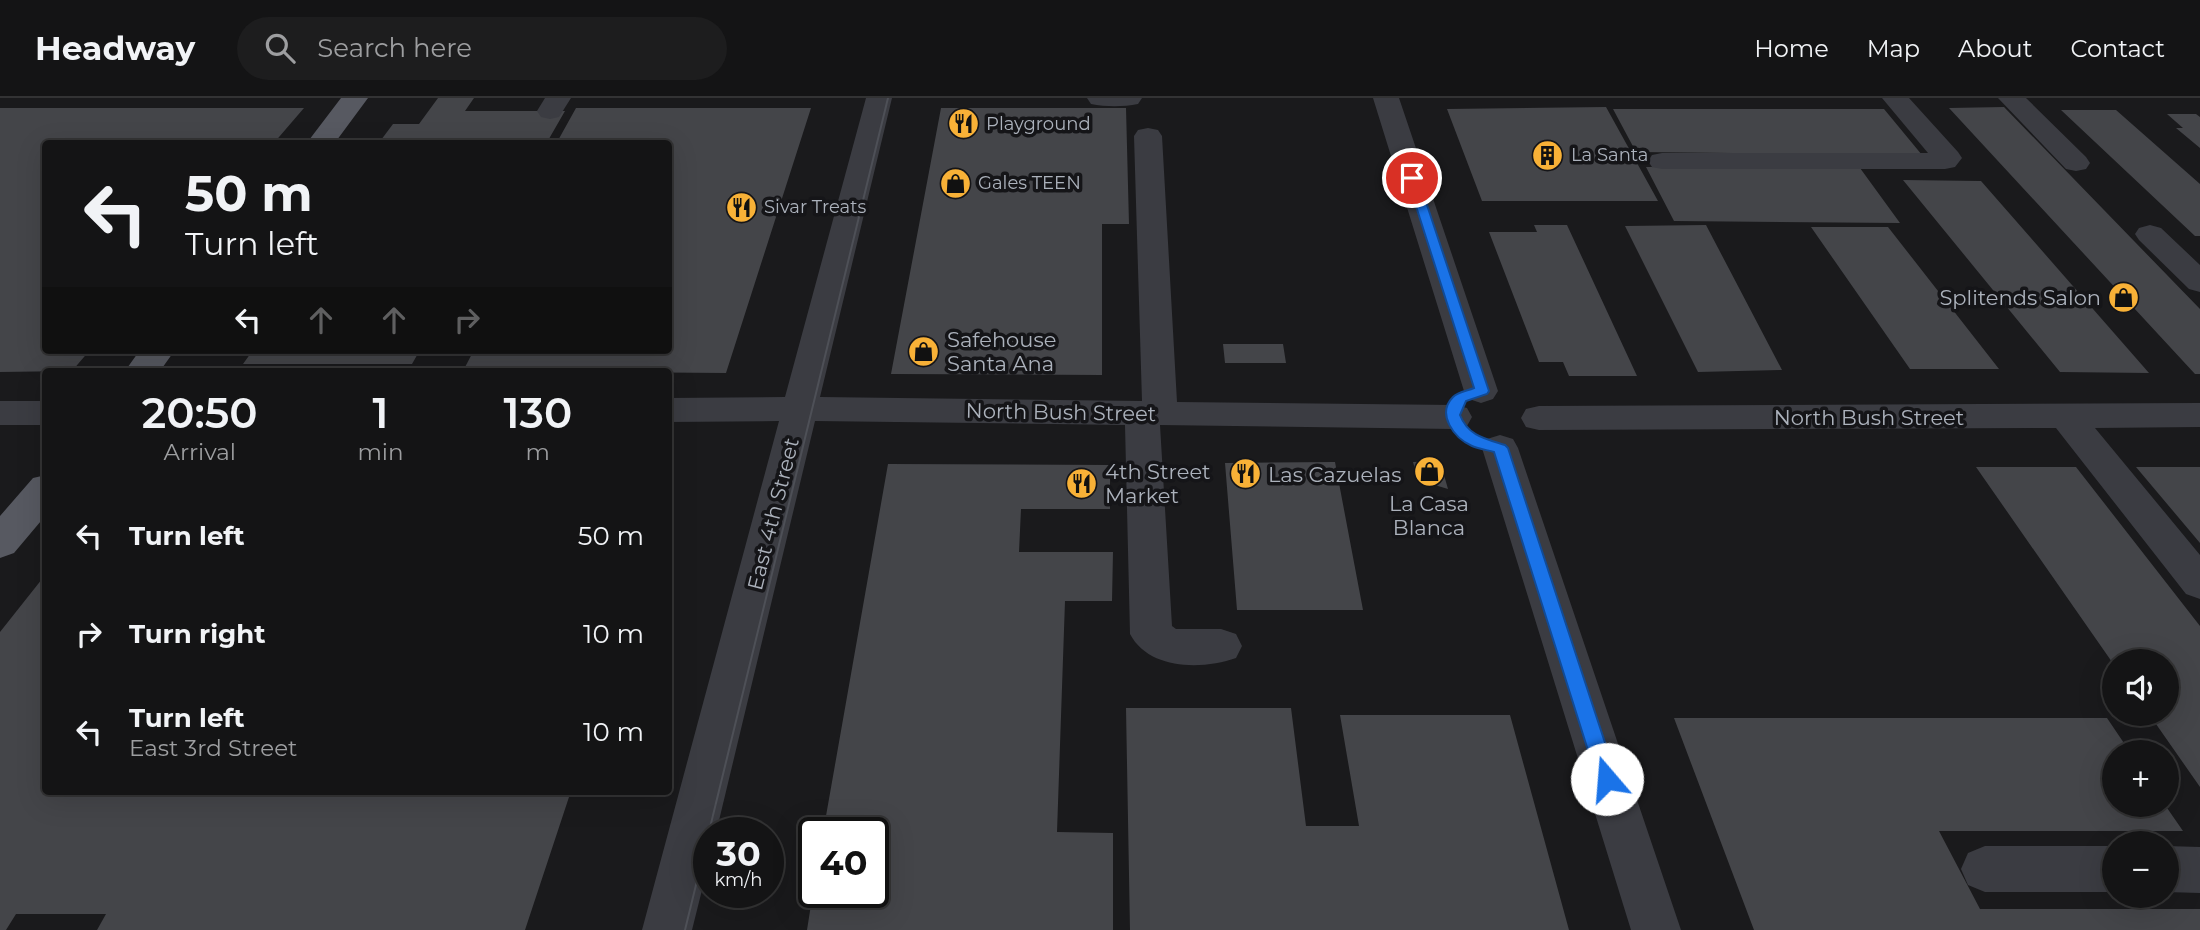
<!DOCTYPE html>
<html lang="en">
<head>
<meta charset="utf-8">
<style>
  body { margin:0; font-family:Montserrat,sans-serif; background:#1d1d1e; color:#f1f3f6; height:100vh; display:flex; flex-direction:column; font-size:26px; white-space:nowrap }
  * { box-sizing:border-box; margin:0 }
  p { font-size:23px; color:#9d9ea0 }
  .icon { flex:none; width:38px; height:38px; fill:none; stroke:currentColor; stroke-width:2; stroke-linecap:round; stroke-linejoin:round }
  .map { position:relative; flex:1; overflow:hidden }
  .sheet { position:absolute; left:42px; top:270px; width:630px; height:427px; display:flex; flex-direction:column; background:#141415; border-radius:7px; box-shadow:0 7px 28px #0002,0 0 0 2px #333334 }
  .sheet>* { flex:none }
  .guide { position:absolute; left:42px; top:42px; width:630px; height:214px; border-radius:7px; box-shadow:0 7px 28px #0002,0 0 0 2px #333334; background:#141415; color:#f1f3f6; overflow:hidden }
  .buttons { position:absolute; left:2102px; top:551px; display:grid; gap:14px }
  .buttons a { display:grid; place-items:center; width:77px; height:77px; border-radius:50%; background:#141415; box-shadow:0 7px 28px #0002,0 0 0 2px #333334; font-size:35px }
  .speed { position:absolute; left:693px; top:719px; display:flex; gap:14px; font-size:35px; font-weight:700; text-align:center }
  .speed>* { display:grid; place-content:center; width:91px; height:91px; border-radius:50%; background:#141415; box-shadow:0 7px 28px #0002,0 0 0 2px #333334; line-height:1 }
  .speed small { font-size:18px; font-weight:400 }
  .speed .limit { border:4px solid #111; border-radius:10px; background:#fff; color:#111 }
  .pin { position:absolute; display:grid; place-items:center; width:60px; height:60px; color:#fff; margin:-30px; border:4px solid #fff; border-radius:50%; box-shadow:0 2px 7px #0007 }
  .me { position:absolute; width:77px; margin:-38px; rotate:342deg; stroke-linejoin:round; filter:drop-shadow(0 0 5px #0008) }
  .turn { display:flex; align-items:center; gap:24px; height:147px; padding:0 28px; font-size:32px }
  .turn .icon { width:91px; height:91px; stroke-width:2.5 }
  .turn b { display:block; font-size:49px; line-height:60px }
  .lanes { display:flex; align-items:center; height:66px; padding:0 28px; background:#0003; justify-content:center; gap:35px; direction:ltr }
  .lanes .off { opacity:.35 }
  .eta { display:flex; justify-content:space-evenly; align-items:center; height:119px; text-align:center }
  .eta b { font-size:42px; font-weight:600; line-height:49px }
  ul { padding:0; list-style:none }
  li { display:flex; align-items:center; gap:21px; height:98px; padding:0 28px }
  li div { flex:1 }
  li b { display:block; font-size:26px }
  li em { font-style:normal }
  header { display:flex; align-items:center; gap:42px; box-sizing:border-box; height:98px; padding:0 35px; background:#141415; border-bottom:2px solid #333334 }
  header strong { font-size:33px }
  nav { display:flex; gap:38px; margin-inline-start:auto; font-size:24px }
  .search { width:490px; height:63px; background:#1d1d1e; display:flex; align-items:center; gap:18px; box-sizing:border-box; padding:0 24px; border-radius:38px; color:#9d9ea0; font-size:26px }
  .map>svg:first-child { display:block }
  .building { fill:#444549 }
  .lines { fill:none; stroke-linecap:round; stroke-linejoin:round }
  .minor { fill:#3b3c42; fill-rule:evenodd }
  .major { fill:#575961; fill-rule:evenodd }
  .tram { stroke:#4e5057; stroke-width:2 }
  .route { fill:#1a73e8; stroke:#114b97; stroke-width:2 }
  .labels { text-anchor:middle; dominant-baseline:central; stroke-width:7; stroke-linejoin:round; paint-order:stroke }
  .far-poi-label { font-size:18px; fill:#acb2bc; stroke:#151518; text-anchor:start }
  .poi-label { font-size:21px; fill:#acb2bc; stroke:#151518; text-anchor:start }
  .street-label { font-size:21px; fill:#acb2bc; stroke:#151518 }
</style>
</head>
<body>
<header>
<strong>Headway</strong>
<div class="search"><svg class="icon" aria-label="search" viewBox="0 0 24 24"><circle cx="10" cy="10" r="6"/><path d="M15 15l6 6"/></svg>Search here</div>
<nav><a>Home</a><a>Map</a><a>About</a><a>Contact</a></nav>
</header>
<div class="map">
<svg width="2200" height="832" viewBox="0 0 2200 832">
  <rect width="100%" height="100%" fill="#1a1a1c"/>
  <path class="building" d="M438,0H474L465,13H565L546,46H378L393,26H419Z
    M1606,9L1658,103H1482L1447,11Z
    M2004,9L2200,211V276H2195L1949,10Z
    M0,10H304L273,46H46V252H90L72,273L0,274Z
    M576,10H811L726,275L463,273L474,252H668V46H556Z
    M941,10H1126L1129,126H1102V277L891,276Z
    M1613,11H1884L1922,57L1636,54Z
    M2061,12H2116L2200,86V138H2195Z
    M2167,16H2196L2200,19V50L2176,30H2183Z
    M1646,69L1860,70L1900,125L1674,123Z
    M1903,82L1981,83L2149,275L2060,274Z
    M1534,127H1567L1637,278H1569L1563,264H1539L1489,134H1537Z
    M1706,127L1782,272L1698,274L1625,128Z
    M1811,129H1888L1999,271H1910Z
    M1223,246H1283L1286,265H1225Z
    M253,252H420L412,266H243Z
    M1440,363L1448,391L1418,382L1413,364Z
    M1335,364L1363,512H1237L1225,365Z
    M888,366L1110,367V411H1021L1019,454H1113L1112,503H1065L1057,734L1113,735V832H807L813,794H873V735H823Z
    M1976,369H2076L2200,528V689L2149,616H2166V564H2112Z
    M2136,369H2200V445Z
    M46,476V693H571L525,832H97L106,816H16L6,832H0V534Z
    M1126,610H1291L1306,728H1359L1340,617H1510L1569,832H1130Z
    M1674,620H2107L2130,654H2114V707H2165L2183,733H1939L1980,811H2200V832H1754Z"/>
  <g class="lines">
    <path class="minor" d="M545,0H571L559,19L550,21L541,19L537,13Z
      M866,0H892L820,299L1142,303L1134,38L1138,32L1148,30L1158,32L1162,38L1177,304L1454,307L1467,310L1472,319L1467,328L1454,331L1160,327L1172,528L1176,531H1221L1236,536L1242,548L1236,560C1202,572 1149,572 1130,536L1125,327L815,323L716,735H709V764L692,832H642L779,323L668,324V300L785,299Z
      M1087,0H1142L1138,6C1123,9 1106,9 1091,6Z
      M1373,0H1399L1498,293L1493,301L1481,305L1469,301L1464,293Z
      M1882,0H1909L1958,54L1962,60L1955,69L1945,71H1662L1652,69L1648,63L1652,57L1662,55H1928Z
      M1998,0H2026L2086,59L2090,65L2086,71L2076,73L2066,71Z
      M2150,127L2161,130L2200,167V194L2189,191L2139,142L2135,136L2139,130Z
      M0,303H46V327H0Z
      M2200,305V329L2095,330L2200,457V501L2186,496L2056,330L1539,332L1526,329L1521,320L1526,311L1539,308Z
      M1500,337L1513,341L1518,350L1681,832H1631L1482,350L1487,341Z
      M1985,748H2114V794H1985L1968,787L1961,771L1968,755Z
      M2166,748L2200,749V795L2166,794Z"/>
    <path class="major" d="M341,0H368L334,46H306Z
      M140,252H175L160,273H125Z
      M46,377V417L14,455L0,460V418L33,380Z"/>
    <path class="tram" d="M685,832L888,0"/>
  </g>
  <path class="route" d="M1408,77L1418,80L1489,293L1487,296L1466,303L1460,317C1468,338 1486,341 1505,347L1508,350L1617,681L1614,687L1607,690L1600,687L1597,681L1494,354C1487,352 1479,351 1472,348C1454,340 1436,316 1453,299C1458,294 1467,293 1474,290L1407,80Z"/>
  <defs>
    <symbol id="restaurant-disc" viewBox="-11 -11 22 22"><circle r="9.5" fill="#f8b137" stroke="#151518"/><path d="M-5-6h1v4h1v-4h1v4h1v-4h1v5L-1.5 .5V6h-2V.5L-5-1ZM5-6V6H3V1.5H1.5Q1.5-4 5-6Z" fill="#111"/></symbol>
    <symbol id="building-disc" viewBox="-11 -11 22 22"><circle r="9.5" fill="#f8b137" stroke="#151518"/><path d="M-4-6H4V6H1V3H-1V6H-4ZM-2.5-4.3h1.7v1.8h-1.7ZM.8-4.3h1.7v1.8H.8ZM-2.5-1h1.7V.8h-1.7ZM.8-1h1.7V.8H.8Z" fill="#111"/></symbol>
    <symbol id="shop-disc" viewBox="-11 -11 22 22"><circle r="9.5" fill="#f8b137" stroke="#151518"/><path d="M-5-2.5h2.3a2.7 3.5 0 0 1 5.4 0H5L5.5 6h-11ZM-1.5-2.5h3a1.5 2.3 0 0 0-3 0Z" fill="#111"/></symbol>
  </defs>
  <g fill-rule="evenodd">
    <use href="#restaurant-disc" x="946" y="8" width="35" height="35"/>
    <use href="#building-disc" x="1530" y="40" width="35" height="35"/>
    <use href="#shop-disc" x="938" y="68" width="35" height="35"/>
    <use href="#restaurant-disc" x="724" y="92" width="35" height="35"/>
    <use href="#shop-disc" x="2106" y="182" width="35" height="35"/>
    <use href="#shop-disc" x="906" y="236" width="35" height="35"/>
    <use href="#shop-disc" x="1412" y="356" width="35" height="35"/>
    <use href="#restaurant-disc" x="1228" y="358" width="35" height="35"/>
    <use href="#restaurant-disc" x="1064" y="368" width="35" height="35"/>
  </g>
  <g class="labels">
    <g class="far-poi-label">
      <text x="986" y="26">Playground</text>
      <text x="1571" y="57">La Santa</text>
      <text x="978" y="85">Gales TEEN</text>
      <text x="764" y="109">Sivar Treats</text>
    </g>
    <g class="poi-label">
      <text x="2101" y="199" text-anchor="end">Splitends Salon</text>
      <text x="947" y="241">Safehouse<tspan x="947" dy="24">Santa Ana</tspan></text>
      <text x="1105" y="373">4th Street<tspan x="1105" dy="24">Market</tspan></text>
      <text x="1268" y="376">Las Cazuelas</text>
      <text x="1429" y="405" text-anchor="middle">La Casa<tspan x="1429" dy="24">Blanca</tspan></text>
    </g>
    <g class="street-label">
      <text transform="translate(1061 314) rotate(1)">North Bush Street</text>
      <text x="1869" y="319">North Bush Street</text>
      <text transform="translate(773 416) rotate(-76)">East 4th Street</text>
    </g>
  </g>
</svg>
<div class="buttons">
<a><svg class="icon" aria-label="sound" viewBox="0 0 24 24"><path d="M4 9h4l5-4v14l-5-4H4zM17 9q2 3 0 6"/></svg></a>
<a>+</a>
<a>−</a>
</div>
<div class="speed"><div>30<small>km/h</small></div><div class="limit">40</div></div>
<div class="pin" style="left:1412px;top:80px;background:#d93025"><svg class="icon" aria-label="arrive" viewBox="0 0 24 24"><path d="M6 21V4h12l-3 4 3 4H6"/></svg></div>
<svg class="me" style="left:1607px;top:681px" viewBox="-20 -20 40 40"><circle r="19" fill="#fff"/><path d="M0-13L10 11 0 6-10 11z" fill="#1a73e8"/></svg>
<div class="guide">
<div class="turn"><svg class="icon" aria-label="left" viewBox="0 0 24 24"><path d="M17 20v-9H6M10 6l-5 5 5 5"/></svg><div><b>50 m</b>Turn left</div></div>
<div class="lanes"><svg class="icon" aria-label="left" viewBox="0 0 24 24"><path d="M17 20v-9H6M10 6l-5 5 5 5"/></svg><svg class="icon off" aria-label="ahead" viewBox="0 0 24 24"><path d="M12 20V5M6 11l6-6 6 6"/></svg><svg class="icon off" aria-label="ahead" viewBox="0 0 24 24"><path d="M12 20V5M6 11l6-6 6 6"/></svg><svg class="icon off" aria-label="right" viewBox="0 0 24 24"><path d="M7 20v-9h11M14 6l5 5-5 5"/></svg></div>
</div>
<section class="sheet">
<div class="eta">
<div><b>20:50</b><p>Arrival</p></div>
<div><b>1</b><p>min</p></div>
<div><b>130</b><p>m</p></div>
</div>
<ul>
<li><svg class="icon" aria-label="left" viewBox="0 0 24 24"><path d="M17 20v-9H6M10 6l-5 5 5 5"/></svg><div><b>Turn left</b></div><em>50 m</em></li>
<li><svg class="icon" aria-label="right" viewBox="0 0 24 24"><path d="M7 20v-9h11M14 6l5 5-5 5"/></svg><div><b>Turn right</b></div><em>10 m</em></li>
<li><svg class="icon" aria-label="left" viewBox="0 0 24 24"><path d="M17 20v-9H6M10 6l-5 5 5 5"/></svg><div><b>Turn left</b><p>East 3rd Street</p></div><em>10 m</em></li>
</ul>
</section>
</div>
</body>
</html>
